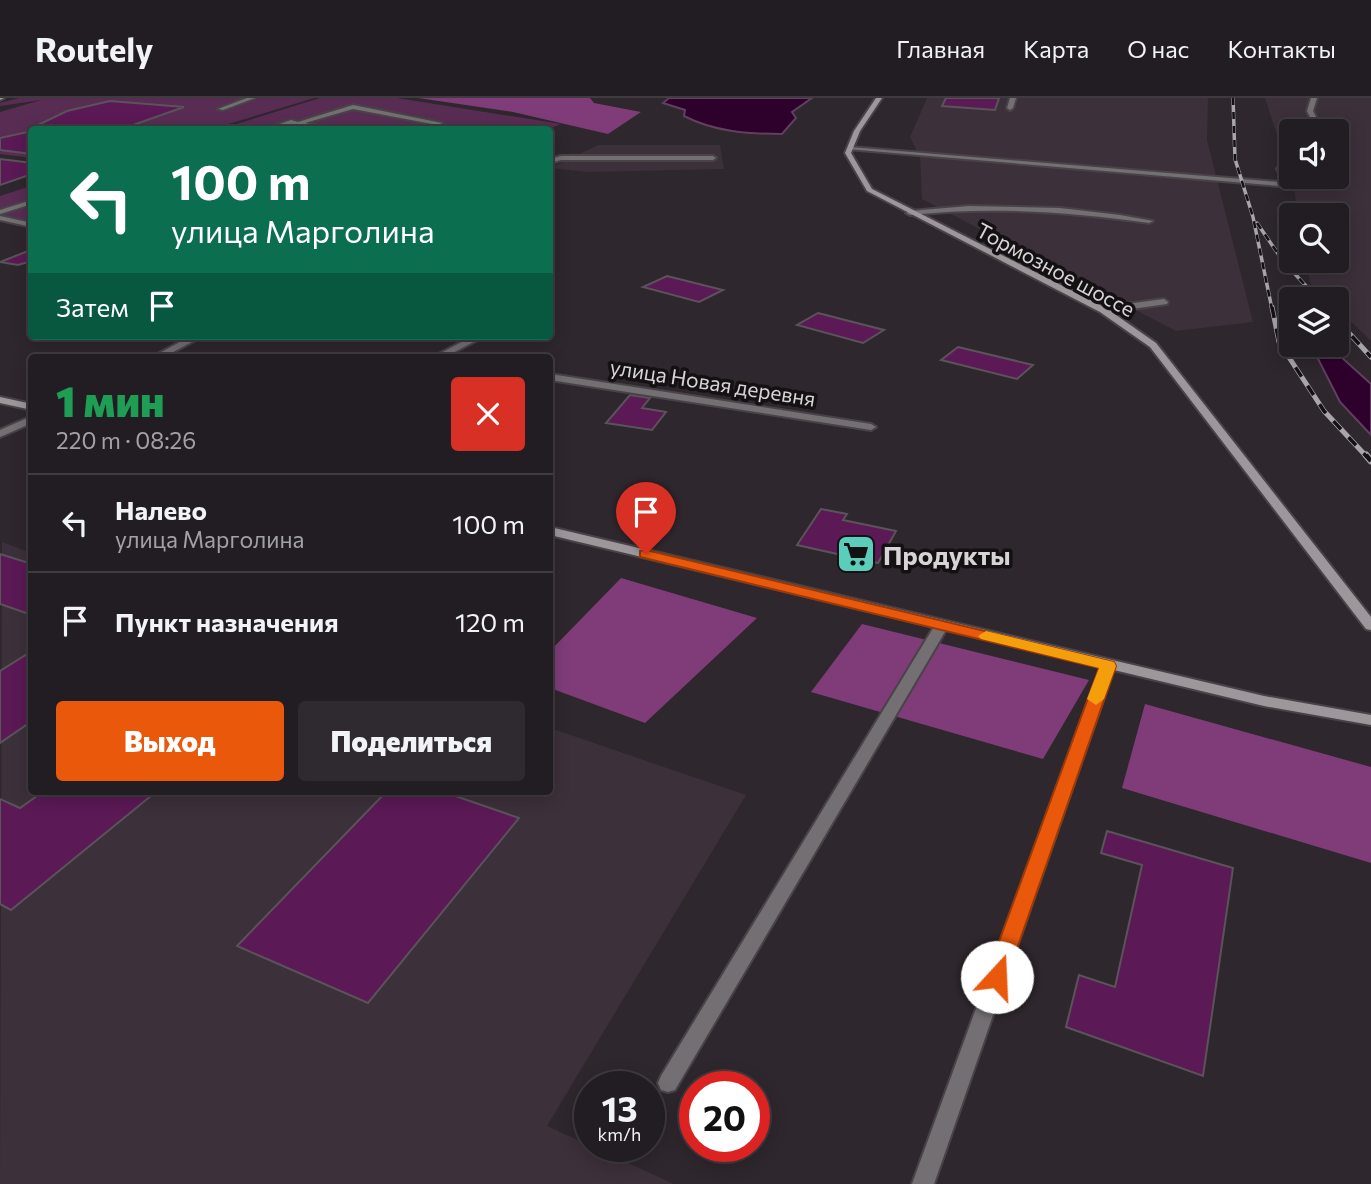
<!DOCTYPE html>
<html lang="ru">
<head>
<meta charset="utf-8">
<style>
  body { margin:0; font-family:Commissioner,sans-serif; background:#2e2a2f; color:#f1f3f6; height:100vh; display:flex; flex-direction:column; font-size:26px; white-space:nowrap }
  * { box-sizing:border-box; margin:0 }
  p { font-size:23px; color:#a2a2a5 }
  .icon { flex:none; width:38px; height:38px; fill:none; stroke:currentColor; stroke-width:2; stroke-linecap:round; stroke-linejoin:round }
  .map { position:relative; flex:1; overflow:hidden }
  .panel { position:absolute; left:28px; top:256px; width:525px; height:441px; display:flex; flex-direction:column; background:#221d22; border-radius:7px; box-shadow:0 4px 18px #0003,0 0 0 2px #3f3b40 }
  .panel>* { flex:none }
  .top-card { position:absolute; left:28px; top:28px; width:525px; height:214px; border-radius:7px; box-shadow:0 4px 18px #0003,0 0 0 2px #3f3b40; background:#0b6e4f; color:#fff; overflow:hidden }
  .fabs { position:absolute; left:1279px; top:21px; display:grid; gap:14px }
  .fabs a { display:grid; place-items:center; width:70px; height:70px; border-radius:7px; background:#221d22; box-shadow:0 4px 18px #0003,0 0 0 2px #3f3b40; font-size:35px }
  .speed { position:absolute; left:574px; top:973px; display:flex; gap:14px; font-size:35px; font-weight:700; text-align:center }
  .speed>* { display:grid; place-content:center; width:91px; height:91px; border-radius:50%; background:#221d22; box-shadow:0 4px 18px #0003,0 0 0 2px #3f3b40; line-height:1 }
  .speed small { font-size:18px; font-weight:400 }
  .speed .limit { border:10px solid #d22; background:#fff; color:#111 }
  .pin { position:absolute; display:grid; place-items:center; width:60px; height:60px; color:#fff; margin:-72px -30px; border-radius:50% 50% 50% 0; rotate:-45deg; box-shadow:0 0 7px #0007 }
  .pin .icon { rotate:45deg }
  .me { position:absolute; width:77px; margin:-38px; rotate:20deg; stroke-linejoin:round; filter:drop-shadow(0 0 5px #0008) }
  .turn { display:flex; align-items:center; gap:24px; height:147px; padding:0 28px; font-size:32px }
  .turn .icon { width:91px; height:91px; stroke-width:2.5 }
  .turn b { display:block; font-size:49px; line-height:60px }
  .then { display:flex; align-items:center; height:66px; padding:0 28px; background:#0003; gap:14px; font-size:26px }
  .round { display:grid; place-items:center; flex:none; width:74px; height:74px; border-radius:7px; background:#2e2a2f }
  .headline { display:flex; align-items:center; justify-content:space-between; height:119px; padding:0 28px }
  h1 { font-size:42px; font-weight:800; line-height:52px; color:#1e9e55 }
  .primary-button { display:flex; gap:14px; margin-top:auto; padding:14px 28px }
  .primary-button a { flex:1; height:80px; border-radius:7px; background:#ea580c; color:#fff; font-size:28px; font-weight:800; line-height:80px; text-align:center }
  .primary-button a+a { background:#2e2a2f; color:#f1f3f6 }
  ul { padding:0; list-style:none }
  li { display:flex; align-items:center; gap:21px; height:98px; padding:0 28px; border-top:2px solid #3f3b40 }
  li div { flex:1 }
  li b { display:block; font-size:26px }
  li em { font-style:normal }
  header { display:flex; align-items:center; gap:42px; box-sizing:border-box; height:98px; padding:0 35px; background:#221d22; border-bottom:2px solid #3f3b40 }
  header strong { font-size:33px }
  nav { display:flex; gap:38px; margin-inline-start:auto; font-size:24px }
  .map>svg:first-child { display:block }
  .built { fill:#3c303a; fill-rule:evenodd }
  .green { fill:#592c54 }
  .forest { fill:#7f3c79 }
  .water { fill:#2e002c; stroke:#613f5f; stroke-width:2 }
  .building { fill:#5b1956; stroke:#5b535a; stroke-width:2 }
  .lines { fill:none; stroke-linecap:round; stroke-linejoin:round }
  .lane-casing { stroke:#494348; stroke-width:4 }
  .street-casing { stroke:#494348; stroke-width:4 }
  .secondary-casing { stroke:#494348; stroke-width:4 }
  .lane { fill:#736f73; fill-rule:evenodd }
  .street { fill:#736f73; fill-rule:evenodd }
  .secondary { fill:#9d979c; fill-rule:evenodd }
  .rail-far2-casing { stroke:#aaa5aa; stroke-width:3.5 }
  .rail-far1-casing { stroke:#aaa5aa; stroke-width:5 }
  .rail-casing { stroke:#aaa5aa; stroke-width:7 }
  .rail-far2 { stroke:#141113; stroke-width:2.5; stroke-dasharray:7; stroke-linecap:butt }
  .rail-far1 { stroke:#141113; stroke-width:3.5; stroke-dasharray:11; stroke-linecap:butt }
  .rail { stroke:#141113; stroke-width:4.5; stroke-dasharray:14; stroke-linecap:butt }
  .route { fill:#ea580c; stroke:#983908; stroke-width:2 }
  .slow { fill:#f59e0b }
  .labels { text-anchor:middle; dominant-baseline:central; stroke-width:7; stroke-linejoin:round; paint-order:stroke }
  .far-street-label { font-size:21px; fill:#d7d3d7; stroke:#141113 }
  .poi-label { font-size:26px; font-weight:bold; fill:#d7d3d7; stroke:#141113; text-anchor:start }
</style>
</head>
<body>
<header>
<strong>Routely</strong>
<nav><a>Главная</a><a>Карта</a><a>О нас</a><a>Контакты</a></nav>
</header>
<div class="map">
<svg width="1371" height="1086" viewBox="0 0 1371 1086">
  <rect width="100%" height="100%" fill="#2e272d"/>
  <path class="built" d="M927,0H1208L1207,42L1253,224L1176,233L922,101L920,59L910,39Z
    M1265,0H1371V243L1337,210V201H1327L1310,185L1306,163H1337V117H1298L1294,90ZM1292,33H1337V79H1292Z
    M598,47H720L724,71L588,74L550,70Z
    M2,444L31,455L32,693H550V630L746,697L547,1028L674,1086H0Z"/>
  <path class="green" d="M19,0H314L212,31L32,32L31,60L0,56V14L41,2L0,8V5Z
    M320,0H397L561,26L547,32H217Z
    M31,88V128L0,122V98Z"/>
  <path class="forest" d="M418,0H590L594,5L641,14L608,36L513,14Z
    M621,480L757,520L645,625L550,590V553Z
    M862,526L1089,582L1043,661L811,594Z
    M1145,606L1371,669V765L1122,690Z"/>
  <path class="water" d="M669,0H812L792,14L796,20L782,36C749,36 715,34 684,18L685,12L663,5Z
    M1311,247H1328L1371,286V337L1340,304Z"/>
  <path class="building" d="M946,0H999L995,12L942,8Z
    M110,3L184,9L119,32L36,28L67,13Z
    M32,33V56L0,52V40Z
    M0,61L32,65V76L0,87Z
    M28,153L32,154V163L18,167L0,164Z
    M667,178L723,192L699,204L643,189Z
    M818,215L884,232L863,245L797,227Z
    M958,249L1033,267L1017,281L941,262Z
    M630,297L650,300L642,310L666,314L652,332L606,325Z
    M821,411L847,416L843,422L896,433L878,465L797,447Z
    M0,456L32,466V517L0,506Z
    M32,553V623L0,645V573Z
    M44,693H157L11,812L0,806V701L20,710Z
    M387,693H441L519,720L368,905L237,848Z
    M1107,733L1233,770L1203,978L1066,929L1079,877L1115,889L1142,767L1101,755Z"/>
  <g class="lines">
    <defs>
      <path id="lane" d="M247,0H255L223,12L218,11Z
        M1010,0H1016L1013,10L1010,12L1007,10Z
        M1311,0H1317L1313,13L1318,23L1309,33H1303L1312,23L1307,13Z
        M353,7L442,25L428,32H418L432,26L353,11L305,25L338,32C322,32 306,25 292,26C282,26 274,32 263,32L291,22L298,24Z
        M1292,47V56L1283,71L1290,83L1280,88L847,51L850,49L1279,84L1283,82L1277,71Z
        M561,58H713L716,60L713,62H561L550,65V61Z
        M32,102V106L0,116V112Z
        M969,108L1060,110L1120,117L1153,123L1149,125C1069,114 990,108 910,117L906,115L910,113Z
        M0,118L32,125V129L0,122Z
        M1164,201L1168,204L1167,206L1103,215L1099,212L1103,209Z
        M191,238H203L164,259H152Z
        M32,318V325L0,339V332Z
        M942,523L949,527L675,992L668,994L661,992L658,985L661,978L935,527Z
        M1108,564L1115,568L934,1086H912L1101,568Z"/>
      <path id="street" d="M473,238H485L445,259H433Z
        M550,276L871,326L876,329L871,332L550,282Z"/>
      <path id="secondary" d="M0,0H4L0,2Z
        M876,0H882L860,33L851,55L872,91L1106,210L1156,245L1371,519V532L1366,531L1150,249L1100,214L867,93L845,55L854,33Z
        M0,299L32,306V312L0,305Z
        M550,429L1264,598L1371,617V627L1264,608L550,437Z"/>
    </defs>
    <use href="#lane" class="lane-casing"/>
    <use href="#street" class="street-casing"/>
    <use href="#secondary" class="secondary-casing"/>
    <use href="#lane" class="lane"/>
    <use href="#street" class="street"/>
    <use href="#secondary" class="secondary"/>
    <defs>
      <path id="rail-far2" d="M1233,0L1235,61L1253,119L1272,211
        M1257,125L1283,163L1318,201"/>
      <path id="rail-far1" d="M1272,209L1279,244L1324,313L1367,359
        M1337,222L1371,259"/>
      <path id="rail" d="M1366,357L1371,363"/>
    </defs>
    <use href="#rail-far2" class="rail-far2-casing"/>
    <use href="#rail-far1" class="rail-far1-casing"/>
    <use href="#rail" class="rail-casing"/>
    <use href="#rail-far2" class="rail-far2"/>
    <use href="#rail-far1" class="rail-far1"/>
    <use href="#rail" class="rail"/>
  </g>
  <path class="route" d="M646,452L1114,564L1116,568L1005,885L997,888L989,885L986,879L1099,570L640,459V453Z"/>
  <path class="slow" d="M986,533L1114,564L1116,568L1104,601L1096,607L1087,601L1099,570L981,541L978,538Z"/>
  <defs>
    <symbol id="supermarket-square" viewBox="-11 -11 22 22"><rect x="-9" y="-9" width="18" height="18" rx="4" fill="#5bcebb" stroke="#141113"/><path d="M-6-5.5h2.5l.6 2H6L4.5 2H-2.5L-4.4-4H-6ZM-1.5 3.2a1.3 1.3 0 1 0 .1 0ZM3 3.2a1.3 1.3 0 1 0 .1 0Z" fill="#111"/></symbol>
  </defs>
  <g fill-rule="evenodd">
    <use href="#supermarket-square" x="834" y="434" width="44" height="44"/>
  </g>
  <g class="labels">
    <g class="far-street-label">
      <text transform="translate(1056 171) rotate(28)">Тормозное шоссе</text>
      <text transform="translate(713 284) rotate(9)">улица Новая деревня</text>
    </g>
    <g class="poi-label">
      <text x="883" y="456">Продукты</text>
    </g>
  </g>
</svg>
<div class="fabs">
<a><svg class="icon" aria-label="sound" viewBox="0 0 24 24"><path d="M4 9h4l5-4v14l-5-4H4zM17 9q2 3 0 6"/></svg></a>
<a><svg class="icon" aria-label="search" viewBox="0 0 24 24"><circle cx="10" cy="10" r="6"/><path d="M15 15l6 6"/></svg></a>
<a><svg class="icon" aria-label="layers" viewBox="0 0 24 24"><path d="M12 4l9 5-9 5-9-5zM3 14l9 5 9-5"/></svg></a>
</div>
<div class="speed"><div>13<small>km/h</small></div><div class="limit">20</div></div>
<div class="pin" style="left:646px;top:456px;background:#d93025"><svg class="icon" aria-label="arrive" viewBox="0 0 24 24"><path d="M6 21V4h12l-3 4 3 4H6"/></svg></div>
<svg class="me" style="left:997px;top:879px" viewBox="-20 -20 40 40"><circle r="19" fill="#fff"/><path d="M0-13L10 11 0 6-10 11z" fill="#ea580c"/></svg>
<div class="top-card">
<div class="turn"><svg class="icon" aria-label="left" viewBox="0 0 24 24"><path d="M17 20v-9H6M10 6l-5 5 5 5"/></svg><div><b>100 m</b>улица Марголина</div></div>
<div class="then">Затем<svg class="icon" aria-label="arrive" viewBox="0 0 24 24"><path d="M6 21V4h12l-3 4 3 4H6"/></svg></div>
</div>
<section class="panel">
<div class="headline"><div><h1>1 мин</h1><p>220 m · 08:26</p></div><a class="round" style="background:#d93025;color:#fff"><svg class="icon" aria-label="close" viewBox="0 0 24 24"><path d="M6 6l12 12M18 6L6 18"/></svg></a></div>
<ul>
<li><svg class="icon" aria-label="left" viewBox="0 0 24 24"><path d="M17 20v-9H6M10 6l-5 5 5 5"/></svg><div><b>Налево</b><p>улица Марголина</p></div><em>100 m</em></li>
<li><svg class="icon" aria-label="arrive" viewBox="0 0 24 24"><path d="M6 21V4h12l-3 4 3 4H6"/></svg><div><b>Пункт назначения</b></div><em>120 m</em></li>
</ul>
<div class="primary-button"><a>Выход</a><a>Поделиться</a></div>
</section>
</div>
</body>
</html>
